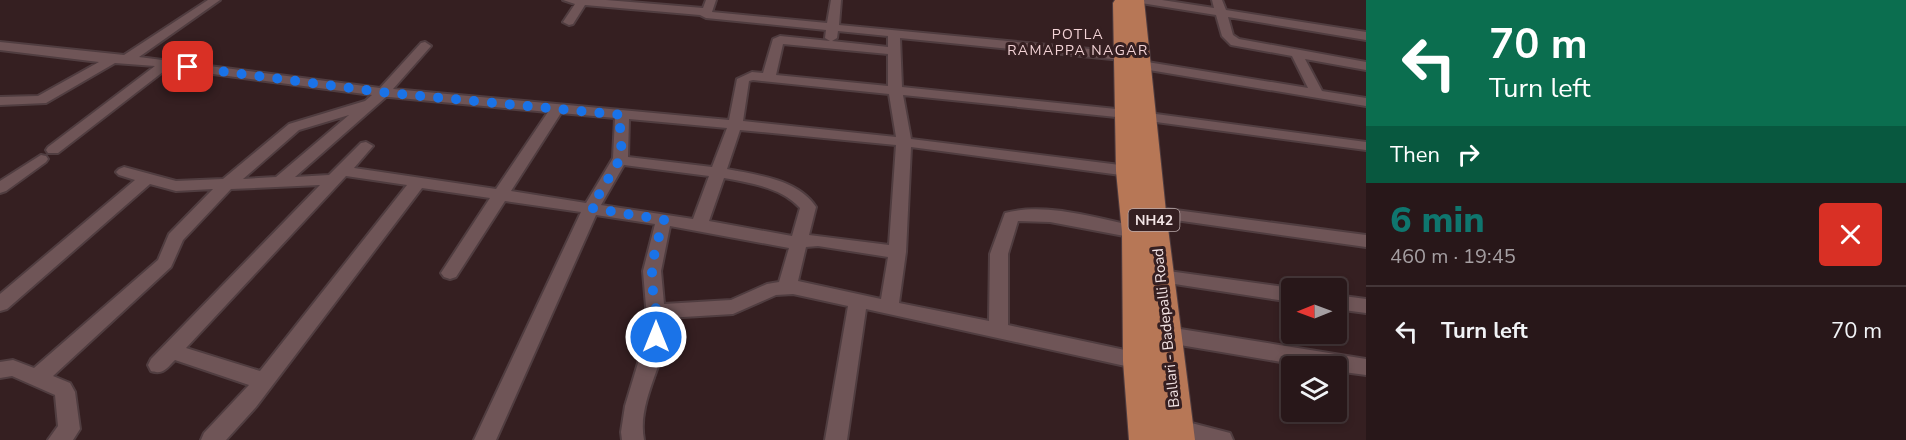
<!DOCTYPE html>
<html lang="en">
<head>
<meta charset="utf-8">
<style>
  body { margin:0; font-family:"Nunito Sans",sans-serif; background:#342426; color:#f1f3f6; height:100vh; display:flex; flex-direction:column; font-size:22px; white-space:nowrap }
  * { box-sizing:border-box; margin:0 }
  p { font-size:20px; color:#a59fa2 }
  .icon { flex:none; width:33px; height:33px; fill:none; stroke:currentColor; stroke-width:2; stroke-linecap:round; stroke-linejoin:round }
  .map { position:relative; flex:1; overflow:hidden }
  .panel { display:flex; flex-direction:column; background:#281719; width:540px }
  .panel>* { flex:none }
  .banner { background:#0b6e4f; color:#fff; overflow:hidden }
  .needle { width:39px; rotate:269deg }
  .fabs { position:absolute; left:1281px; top:278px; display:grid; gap:12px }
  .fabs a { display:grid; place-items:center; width:66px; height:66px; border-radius:6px; background:#281719; box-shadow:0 3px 9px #0003,0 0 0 2px #443638; font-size:30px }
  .pin { position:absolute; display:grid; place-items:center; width:51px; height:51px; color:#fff; margin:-26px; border-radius:12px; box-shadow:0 3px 9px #0006 }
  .me { position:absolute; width:66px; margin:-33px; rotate:0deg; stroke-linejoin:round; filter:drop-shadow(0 0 4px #0008) }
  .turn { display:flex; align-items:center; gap:21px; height:126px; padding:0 24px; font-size:27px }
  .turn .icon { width:78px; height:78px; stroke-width:2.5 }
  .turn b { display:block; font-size:42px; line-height:51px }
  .then { display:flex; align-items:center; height:57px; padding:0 24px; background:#0003; gap:12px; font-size:22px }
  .round { display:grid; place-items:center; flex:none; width:63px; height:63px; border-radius:6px; background:#342426 }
  .overview { display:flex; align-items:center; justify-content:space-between; height:102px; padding:0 24px }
  h1 { font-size:36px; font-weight:800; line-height:45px; color:#0f766e }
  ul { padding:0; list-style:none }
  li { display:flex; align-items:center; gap:18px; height:90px; padding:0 24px; border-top:2px solid #443638 }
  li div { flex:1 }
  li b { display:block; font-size:22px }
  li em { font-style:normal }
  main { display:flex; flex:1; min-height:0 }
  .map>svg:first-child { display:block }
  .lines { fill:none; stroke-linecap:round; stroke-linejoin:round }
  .minor-casing { stroke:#503d40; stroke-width:4 }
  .highway-casing { stroke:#503d40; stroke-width:2 }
  .minor { fill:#6f5557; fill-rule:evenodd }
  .highway { fill:#b77756; fill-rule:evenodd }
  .route { stroke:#1a73e8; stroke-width:10; stroke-dasharray:0 18 }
  .labels { text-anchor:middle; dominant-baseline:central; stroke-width:6; stroke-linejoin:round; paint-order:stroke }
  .far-neighbourhood-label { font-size:14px; letter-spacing:1.5px; fill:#f4d4d7; stroke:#351f21 }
  .shield { fill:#351f21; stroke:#bbaaab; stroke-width:1.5 }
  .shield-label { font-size:14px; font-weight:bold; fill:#f4e5e6 }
  .street-label { font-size:15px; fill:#f4e5e6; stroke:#351f21 }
</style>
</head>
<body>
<main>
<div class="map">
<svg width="1366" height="440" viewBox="0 0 1366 440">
  <rect width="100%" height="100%" fill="#351f21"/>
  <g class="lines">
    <defs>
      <path id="minor" d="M208,0H220L139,57L380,88L421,43L425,42L431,46L393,89L729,120L737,79L752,72L763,73L773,39L780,36L830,41L825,38L826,30L706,18L700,15L585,5L573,24L569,25L563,22L575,4L563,0H606L703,8L706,0H716L712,12L827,23L831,0H841L839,25L1122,52L1128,56L1122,60L900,38L902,87L1126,110L1366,142V150L1126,118L903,95L911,139L1128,166L1136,171L1128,176L911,147L906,252L899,303L989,321L990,254L1005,213C1046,202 1095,218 1135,226L1141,228L1143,232L1141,236L1135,238L1050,222L1018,221L1008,254V325L1139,353L1146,355L1149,361L1146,367L1139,369L866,309L847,440H825L848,306L793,294L776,295L733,314L667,318C670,359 636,398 644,440H622L621,432L625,406L648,330L643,271L655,224L596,215L496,440H474L581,212L505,201L456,277L450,279L444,277L441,273L490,198L422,188L256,407L226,440H201L204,433L249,385L175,360C167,368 163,375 151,371L148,365L151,359L320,185L231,189L183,240L171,267L53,376L70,383L75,392L80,429L73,440H48L58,426L55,395L12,376L0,378V362L13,360L34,368L158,260L169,234L213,189L176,191L150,184L7,309L0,311V294L135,180L119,175L116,172L119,169L124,167L176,181L223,179L289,124L365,101L372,95L168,68L58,153H48L46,150L48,147L155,66L115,63L46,103L0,105V97L38,96L99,62L0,50V42L124,55ZM838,31L888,36V47L832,41L837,38ZM783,44L888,54V86L776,75ZM753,80L889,94L896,137L743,121L749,81ZM386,97H389L548,112L496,189L354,168L373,146L366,142L361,143L329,175L295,177ZM561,113L615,118L613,158L586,203L511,191ZM349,115L276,177L243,179L299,130ZM629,119L727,128L712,167L628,157ZM740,130L896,145L889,245L809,235L816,207C798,179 757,175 727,169ZM624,165L709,176L693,219L601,205ZM346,176L407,185L260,371L186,348ZM724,178C750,183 781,187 800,208L792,236L709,221ZM670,226L789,248L779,282L767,284L731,300L664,304L661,271ZM818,246L888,257L881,299L798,281L806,247Z
        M1136,0H1162L1214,8L1212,0H1222L1226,10L1366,32V40L1228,17L1233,35L1239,39L1366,62V70L1305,59L1322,91L1366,98V106L1137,68L1135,65L1141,61L1308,88L1292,56L1231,45L1222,36L1216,15L1141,3Z
        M41,155L46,156L48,159L46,162L6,191L0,193V181Z
        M1153,207L1366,235V247L1147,216L1145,212L1147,208Z
        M1161,270L1292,288V302L1155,281L1152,276L1155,271Z
        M1336,295L1366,299V313L1336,309Z
        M1168,327L1366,359V375L1336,371V366H1305L1168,343L1161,340L1158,335L1161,330Z
        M1176,419L1230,433L1233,440H1182L1168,436L1165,429L1168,422Z"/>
      <path id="highway" d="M1115,0H1144L1166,212L1195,440H1129L1123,361L1122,232L1116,171L1113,3Z"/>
    </defs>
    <use href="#minor" class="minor-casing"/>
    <use href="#highway" class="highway-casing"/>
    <use href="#minor" class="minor"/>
    <use href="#highway" class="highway"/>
  </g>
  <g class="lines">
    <path class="route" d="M188,67L389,93L622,115C617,130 624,144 620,159L591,208L664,220C658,240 651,259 652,281C653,300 660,318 656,337"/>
  </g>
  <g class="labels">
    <g class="far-neighbourhood-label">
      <text x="1078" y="34">POTLA<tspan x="1078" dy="16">RAMAPPA NAGAR</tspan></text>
    </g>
    <rect class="shield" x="1128.5" y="209" width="51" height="22" rx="4.5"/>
    <g class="shield-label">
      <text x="1154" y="220">NH42</text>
    </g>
    <g class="street-label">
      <text transform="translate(1166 328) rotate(-96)">Ballari - Badepalli Road</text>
    </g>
  </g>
</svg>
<div class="fabs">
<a><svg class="needle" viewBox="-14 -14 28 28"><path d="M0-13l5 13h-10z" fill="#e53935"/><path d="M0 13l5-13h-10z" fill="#a59fa2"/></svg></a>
<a><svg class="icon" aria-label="layers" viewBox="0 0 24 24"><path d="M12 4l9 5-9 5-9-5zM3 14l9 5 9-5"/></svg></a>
</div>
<div class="pin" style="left:188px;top:67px;background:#d93025"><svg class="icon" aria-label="arrive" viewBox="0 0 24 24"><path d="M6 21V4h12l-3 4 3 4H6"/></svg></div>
<svg class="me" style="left:656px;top:337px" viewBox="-20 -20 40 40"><circle r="17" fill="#1a73e8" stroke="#fff" stroke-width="3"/><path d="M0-11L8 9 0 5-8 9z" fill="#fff"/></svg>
</div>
<section class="panel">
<div class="banner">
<div class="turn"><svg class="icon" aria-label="left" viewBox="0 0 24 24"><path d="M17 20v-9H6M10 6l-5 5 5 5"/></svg><div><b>70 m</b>Turn left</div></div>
<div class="then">Then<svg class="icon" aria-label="right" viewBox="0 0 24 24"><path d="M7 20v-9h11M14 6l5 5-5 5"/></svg></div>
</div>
<div class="overview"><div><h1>6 min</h1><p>460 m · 19:45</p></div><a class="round" style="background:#d93025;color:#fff"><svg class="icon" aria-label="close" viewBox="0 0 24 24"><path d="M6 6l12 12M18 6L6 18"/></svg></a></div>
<ul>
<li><svg class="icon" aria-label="left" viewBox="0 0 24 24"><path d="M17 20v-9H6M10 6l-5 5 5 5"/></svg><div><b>Turn left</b></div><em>70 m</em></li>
</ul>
</section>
</main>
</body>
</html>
